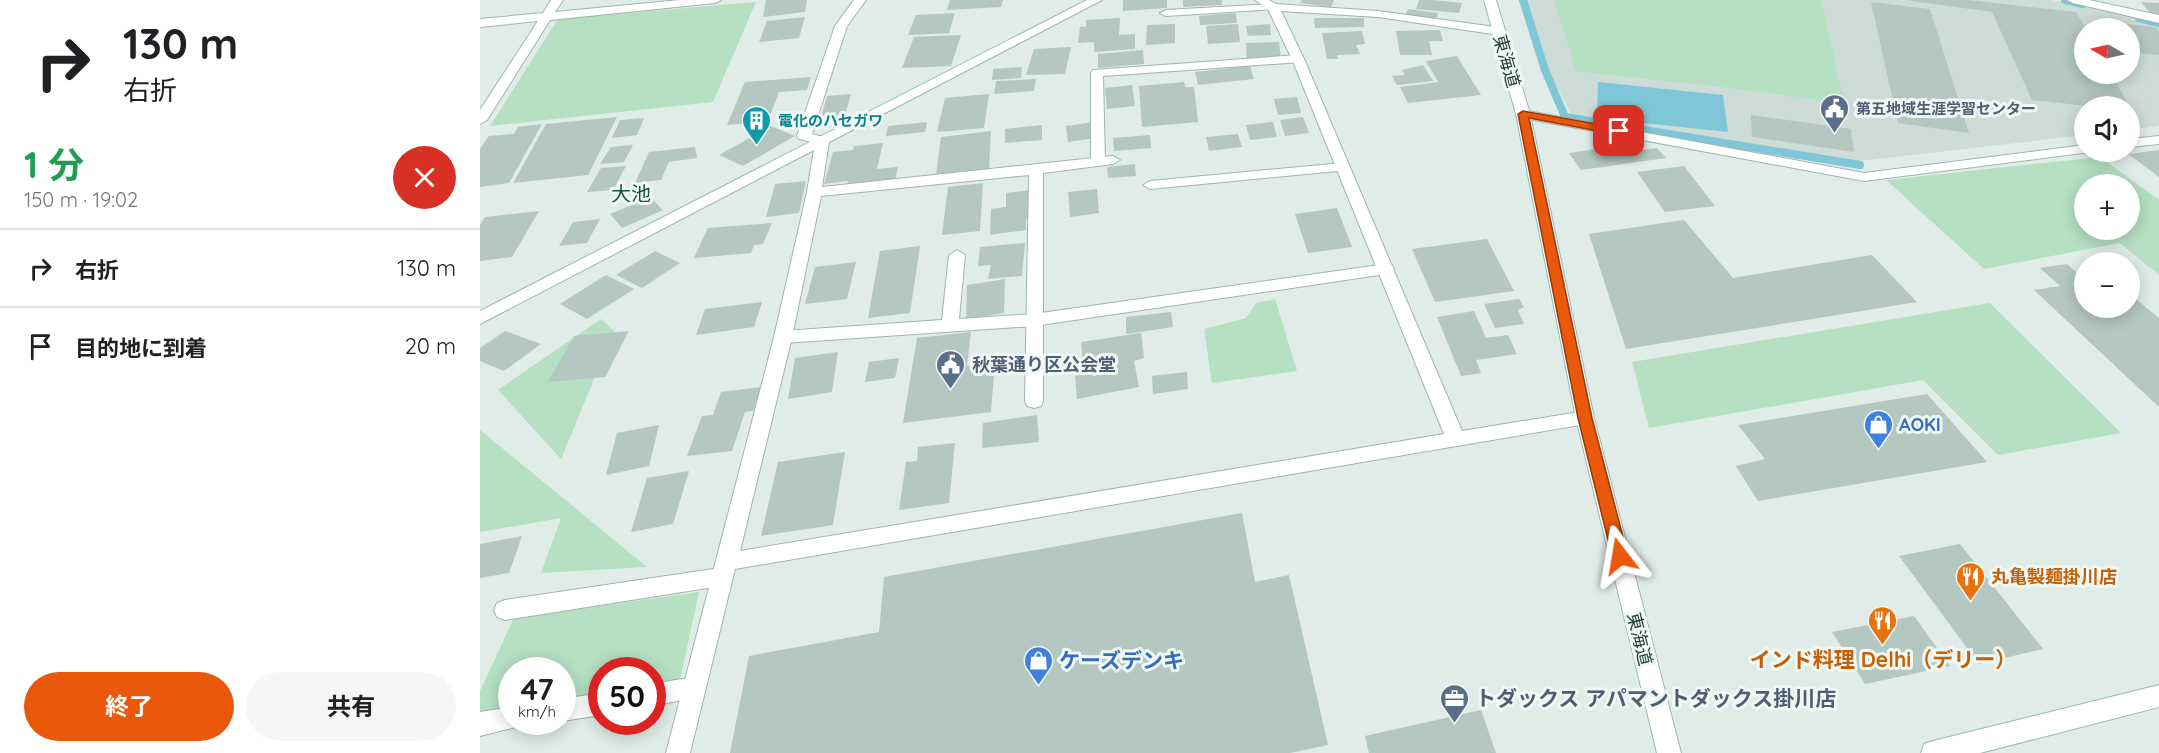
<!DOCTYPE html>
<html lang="ja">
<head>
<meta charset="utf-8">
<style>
  body { margin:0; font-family:Quicksand,"Noto Sans JP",sans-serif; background:#f6f6f6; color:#202124; height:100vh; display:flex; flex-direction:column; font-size:22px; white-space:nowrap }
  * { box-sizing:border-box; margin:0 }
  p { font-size:20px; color:#757577 }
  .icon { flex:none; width:33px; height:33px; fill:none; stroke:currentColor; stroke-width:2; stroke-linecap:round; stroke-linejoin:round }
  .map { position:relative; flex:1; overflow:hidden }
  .side { display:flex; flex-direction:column; background:#fff; width:480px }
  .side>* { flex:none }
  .hud { background:#fff; color:#202124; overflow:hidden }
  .needle { width:39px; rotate:279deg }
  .controls { position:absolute; left:1594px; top:18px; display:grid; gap:12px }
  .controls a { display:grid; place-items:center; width:66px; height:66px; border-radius:50%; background:#fff; box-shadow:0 3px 15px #0003; font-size:30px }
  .speed { position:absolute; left:18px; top:657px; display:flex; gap:12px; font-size:30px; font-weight:700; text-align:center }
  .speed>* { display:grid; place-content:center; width:78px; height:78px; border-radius:50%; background:#fff; box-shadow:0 3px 15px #0003; line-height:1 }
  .speed small { font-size:15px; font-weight:400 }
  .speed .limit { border:9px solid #d22; background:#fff; color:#111 }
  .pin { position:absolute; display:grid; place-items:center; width:51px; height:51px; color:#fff; margin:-26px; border-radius:12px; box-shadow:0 3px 9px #0006 }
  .me { position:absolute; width:66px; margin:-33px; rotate:346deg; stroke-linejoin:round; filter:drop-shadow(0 0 4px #0008) }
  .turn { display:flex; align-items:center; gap:21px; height:126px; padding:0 24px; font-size:27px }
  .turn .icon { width:78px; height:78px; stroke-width:2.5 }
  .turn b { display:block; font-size:42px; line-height:51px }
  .round { display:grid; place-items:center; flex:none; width:63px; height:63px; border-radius:32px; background:#f6f6f6 }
  .head { display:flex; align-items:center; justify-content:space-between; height:102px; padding:0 24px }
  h1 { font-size:36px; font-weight:700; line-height:45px; color:#1e9e55 }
  .button { display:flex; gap:12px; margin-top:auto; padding:12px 24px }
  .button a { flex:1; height:69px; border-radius:36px; background:#ea580c; color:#fff; font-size:24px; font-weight:700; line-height:69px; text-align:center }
  .button a+a { background:#f6f6f6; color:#202124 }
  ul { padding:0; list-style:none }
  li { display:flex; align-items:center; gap:18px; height:78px; padding:0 24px; border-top:2px solid #e0e0e0 }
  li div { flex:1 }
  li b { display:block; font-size:22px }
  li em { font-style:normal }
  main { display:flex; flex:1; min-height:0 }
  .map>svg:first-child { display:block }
  .built { fill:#cddcd6; fill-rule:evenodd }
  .green { fill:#b5e0c2; fill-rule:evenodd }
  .water { fill:#7fc7d8 }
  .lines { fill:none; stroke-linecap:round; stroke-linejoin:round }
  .stream { stroke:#7fc7d8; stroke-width:8 }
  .building { fill:#b4c7c0 }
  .lane-casing { stroke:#a1b4af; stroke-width:2 }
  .street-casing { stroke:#a1b4af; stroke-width:2 }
  .secondary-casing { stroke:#9cb9b0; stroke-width:2 }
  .lane { fill:#fff; fill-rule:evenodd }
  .street { fill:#fff; fill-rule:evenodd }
  .secondary { fill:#fff; fill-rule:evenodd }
  .route { fill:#ea580c; stroke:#983908; stroke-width:1.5 }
  .labels { text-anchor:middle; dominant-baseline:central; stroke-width:6; stroke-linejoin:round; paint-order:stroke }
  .far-service-label { font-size:15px; font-weight:bold; fill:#4e5e75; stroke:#eff8f4; text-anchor:start }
  .far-culture-label { font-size:15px; font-weight:bold; fill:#0d838f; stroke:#eff8f4; text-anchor:start }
  .street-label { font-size:18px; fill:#1e3e37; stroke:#eff8f4 }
  .service-label { font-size:18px; font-weight:bold; fill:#4e5e75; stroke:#eff8f4; text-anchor:start }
  .shop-label { font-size:18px; font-weight:bold; fill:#366cbe; stroke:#eff8f4; text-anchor:start }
  .food-label { font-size:18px; font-weight:bold; fill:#c56008; stroke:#eff8f4; text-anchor:start }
  .neighbourhood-label { font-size:20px; fill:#185246; stroke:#eff8f4 }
  .near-food-label { font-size:21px; font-weight:bold; fill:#c56008; stroke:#eff8f4 }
  .near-shop-label { font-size:21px; font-weight:bold; fill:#366cbe; stroke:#eff8f4; text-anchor:start }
  .near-service-label { font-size:21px; font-weight:bold; fill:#4e5e75; stroke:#eff8f4; text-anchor:start }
</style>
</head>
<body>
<main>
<section class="side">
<div class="hud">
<div class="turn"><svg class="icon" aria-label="right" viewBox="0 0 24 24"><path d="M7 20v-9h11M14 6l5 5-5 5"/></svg><div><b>130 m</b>右折</div></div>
</div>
<div class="head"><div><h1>1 分</h1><p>150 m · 19:02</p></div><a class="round" style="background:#d93025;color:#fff"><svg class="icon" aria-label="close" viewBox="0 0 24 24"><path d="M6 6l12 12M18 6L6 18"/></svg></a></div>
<ul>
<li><svg class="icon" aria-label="right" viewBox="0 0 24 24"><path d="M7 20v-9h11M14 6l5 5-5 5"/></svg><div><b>右折</b></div><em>130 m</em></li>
<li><svg class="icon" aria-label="arrive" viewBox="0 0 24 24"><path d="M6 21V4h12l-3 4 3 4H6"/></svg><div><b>目的地に到着</b></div><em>20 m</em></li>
</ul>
<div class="button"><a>終了</a><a>共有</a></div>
</section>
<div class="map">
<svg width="1679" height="753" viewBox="0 0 1679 753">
  <rect width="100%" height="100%" fill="#dfece7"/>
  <path class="built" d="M1045,0H1571L1679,23V126L1650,130V106H1605V135L1371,162L1092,115L1065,65ZM1605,28H1650V74H1605Z"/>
  <path class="green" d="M1074,0H1341L1364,103L1259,89L1096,71Z
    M276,2L233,102L10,126L78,19Z
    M1620,157L1679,200V275L1640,243L1504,269L1406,180ZM1650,184V230H1605V184Z
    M795,299L817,371L732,383L724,329L766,318L776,303Z
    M1510,303L1641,433L1518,455L1443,380L1169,428L1152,362Z
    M121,319L134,331L81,459L18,390Z
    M0,430L167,567L61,573L81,518L0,532Z
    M219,592L198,689L173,693L172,670H122L121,702L83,708L82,670H32L31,717L0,723V691L34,618Z"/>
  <path class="water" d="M1118,82L1243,95L1248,132L1117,118Z"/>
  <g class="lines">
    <path class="stream" d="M1043,0L1065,70L1085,117L1380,165
      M1585,0L1603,4
      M1659,18L1679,23"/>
  </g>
  <path class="building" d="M286,0H327L325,12L283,17Z
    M470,0H523L521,7L467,10Z
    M643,0H687V8L643,11Z
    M703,0H742V5L703,7Z
    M822,0H854L851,7L820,3Z
    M939,0H952L982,3L979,13L936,9Z
    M1425,0H1487L1596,12L1605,27V74H1631L1653,112H1650V106H1608L1552,100L1512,12Z
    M1391,2L1450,9L1489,133L1418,123Z
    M1661,2L1679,3V14H1671Z
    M928,9L958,13L956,20L925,16Z
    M475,13L469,33L428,35L436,15Z
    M756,13L757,23L720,25L719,16Z
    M325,17L319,38L279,42L287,21Z
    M640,18L639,35L655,34V49L614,52V42L598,43L600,27L606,26V20Z
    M834,18H884V27L835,28Z
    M1627,22L1675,27L1679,32V55L1650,52V28H1631Z
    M695,24V43L666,45L667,25Z
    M758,24L760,42L728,44L726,26Z
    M790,24L791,35L768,36L766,26Z
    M960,30L963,41H949L952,55H920L916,31Z
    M882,31L885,44L876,45L880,54L857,55L858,59H847L842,33Z
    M481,35L471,66L422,68L434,37Z
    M799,42L801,59L767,61L766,43Z
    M591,47L585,74L546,75L554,49Z
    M663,50L664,64L618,68V54Z
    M977,56L1001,95L928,103L920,87L958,82L946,61Z
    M943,65L953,81L917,85L912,76L925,75L922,70Z
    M770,66L774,79L718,85L715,72Z
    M542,67L541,78L512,80L513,69Z
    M331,77L327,90L299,92L288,121L247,125L265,82Z
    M556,79L554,91L514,94L516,81Z
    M704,82L705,87H714L718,122L662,127L659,86Z
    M652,85L655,106L627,109L625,88Z
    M371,94L365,115L341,117L347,96Z
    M509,94L504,128L457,132L465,98Z
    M817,97L821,113L798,115L794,99Z
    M1271,115L1371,129L1374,152L1272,137Z
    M137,117L108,175L33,183L66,124Z
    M823,117L829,133L805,136L800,120Z
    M164,118L157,135L132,138L140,120Z
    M447,122L445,132L406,136L408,126Z
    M614,122L616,138L588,142L586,126Z
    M793,122L797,137L770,140L766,125Z
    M62,124L29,183L0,187V149L9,136L34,134L38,127Z
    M562,125V140L525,143V129Z
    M291,126L315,136L263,166L239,155Z
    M511,131L509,169L456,175L461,137Z
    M758,134L762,147L729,151L726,137Z
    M670,135L671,148L634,151L633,138Z
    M403,143L397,169L418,167L415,180L367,184L368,181L344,184L353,152L373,150L374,146Z
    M1150,144L1155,151L1177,148L1186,158L1101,170L1089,153Z
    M153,145L144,162L120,164L131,147Z
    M215,147L217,158L189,162L181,180L155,183L169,152Z
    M1679,150V177L1648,154Z
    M655,164L656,176L628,178L627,167Z
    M146,166L133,190L107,192L121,168Z
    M1204,166L1235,206L1185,212L1157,172Z
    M326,181L319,213L286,217L295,184Z
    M503,183L500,231L462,235L468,187Z
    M617,189L619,213L590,217L588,192Z
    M552,190L553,218L546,219V230L510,235L511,209L526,207V193Z
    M170,197L183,210L142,228L130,214Z
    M857,208L872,247L828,253L815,214Z
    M59,211L32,257L0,261V225L5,217Z
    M120,219L107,243L79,246L93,222Z
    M1204,220L1253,278L1392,255L1437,302L1146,349L1109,234Z
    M292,223L283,244L274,245L271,253L214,258L228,228Z
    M1007,239L1034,291L955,302L932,249Z
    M545,243L542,276L508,279L511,265L498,266L500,247Z
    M440,246L430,313L388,318L400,251Z
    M175,251L200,263L162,288L136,275Z
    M376,262L367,299L325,304L335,267Z
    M1587,264L1605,280V308H1650V294L1679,318V407L1554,290L1580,286L1560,268Z
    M126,275L154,289L107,319L80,304Z
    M525,279L524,313L486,319L487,285Z
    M1039,299L1044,307L1038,310L1044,324L1015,328L1004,304Z
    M282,302L274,327L216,335L225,309Z
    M994,311L1006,338L1028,335L1037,354L996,360L1001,373L981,376L957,317Z
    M691,312L693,327L646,334V317Z
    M25,331L61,344L24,371L0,361V348Z
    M149,331L125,377L68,382L94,336Z
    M491,332L487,366L515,362L511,412L423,423L437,338Z
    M661,333L664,358L654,361L659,387L597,399L594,363L603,361L601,342Z
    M358,352L352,392L308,399L315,358Z
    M419,358L415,378L385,382L389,362Z
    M707,372L708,389L673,394L672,376Z
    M281,387L273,411L265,412L252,451L207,456L222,416L233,415L241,392Z
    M1447,394L1507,462L1278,501L1256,466L1285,459L1258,425Z
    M557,415L559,442L502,448L503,423Z
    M179,425L169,466L126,475L137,433Z
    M475,443L469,503L419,510L426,462L437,461L438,447Z
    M365,452L353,525L281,536L298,462Z
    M209,471L193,524L151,532L167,478Z
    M762,513L775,582L809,575L848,745L810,753H250L269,656L399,632L404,577Z
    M42,536L29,573L0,578V544Z
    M1480,544L1563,649L1499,664L1419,556Z
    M1434,616L1470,666L1385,684L1352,632Z
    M1001,710L1016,753H889L885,736Z"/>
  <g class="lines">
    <defs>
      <path id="lane" d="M793,4L797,5V9L686,16L680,13L686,10Z
        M818,55L822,56L824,59L822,62L623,76L625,162L618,166L611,162V73L613,70Z
        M863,163L868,164L870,167L868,170L670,189L663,185L670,181Z
        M477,250L485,255L479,319L554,314L906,264L912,265L914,269L912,273L906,274L554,326L303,343L297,341L294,337L297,333L303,331L462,320L469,255Z
        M240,568L248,570L251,577L248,584L240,586L25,620L17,617L14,610L17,603L25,600Z
        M214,677L222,680L226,688L222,696L172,706V684Z
        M122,693V715L82,721V699Z
        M32,707V722H42L40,726L0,736V712Z"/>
      <path id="street" d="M71,0H83L75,12L200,0H241L235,3L70,20L7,120L0,124V110L58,21L0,27V19L63,13Z
        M374,0H386L367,26L332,134L347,138L349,141L342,187L633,156L640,160L633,164L563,173V401L561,406L554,408L547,406L545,401L549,175L341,196L312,337L260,551L964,434L812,59L788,9L775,0H789L796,4L898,11L1023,28V34L1019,35L898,17L801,11L824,59L982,431L1105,411L1112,413L1114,418L1112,423L255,569L210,753H186L294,337L327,192L335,143L319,139L317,136L355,26Z
        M1587,0H1609L1679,15V23L1593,3Z
        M1043,110L1384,173L1605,145V152H1610L1384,181L1038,117L1036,114Z
        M1679,136V144L1650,147V139Z"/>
      <path id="secondary" d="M607,0H622L0,324V311Z
        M1004,0H1016L1050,114L1114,418L1201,753H1177L1096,418L1036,114Z
        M1679,685V707L1500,753H1441L1444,744L1453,741Z"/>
    </defs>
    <use href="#lane" class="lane-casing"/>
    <use href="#street" class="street-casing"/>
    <use href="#secondary" class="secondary-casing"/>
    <use href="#lane" class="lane"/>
    <use href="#street" class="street"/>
    <use href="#secondary" class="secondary"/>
  </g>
  <path class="route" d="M1043,111L1139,128L1144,131L1139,135L1049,118L1112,418L1148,556L1145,561L1140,563L1134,561L1132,556L1098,418L1038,114Z"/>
  <defs>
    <symbol id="civic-pin" viewBox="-11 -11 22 30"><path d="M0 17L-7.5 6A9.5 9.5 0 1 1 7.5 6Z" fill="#5c6f8a" stroke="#eff8f4"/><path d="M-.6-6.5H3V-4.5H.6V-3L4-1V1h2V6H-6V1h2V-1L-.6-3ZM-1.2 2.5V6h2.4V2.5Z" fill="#fff"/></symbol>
    <symbol id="building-pin" viewBox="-11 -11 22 30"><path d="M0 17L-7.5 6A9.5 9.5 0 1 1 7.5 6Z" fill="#0f9aa8" stroke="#eff8f4"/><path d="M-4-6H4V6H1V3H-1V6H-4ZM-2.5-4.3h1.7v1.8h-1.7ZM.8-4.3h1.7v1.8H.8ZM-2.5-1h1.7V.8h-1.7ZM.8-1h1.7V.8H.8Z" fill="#fff"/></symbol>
    <symbol id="shop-pin" viewBox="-11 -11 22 30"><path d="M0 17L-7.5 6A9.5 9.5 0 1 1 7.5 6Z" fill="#3f7fe0" stroke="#eff8f4"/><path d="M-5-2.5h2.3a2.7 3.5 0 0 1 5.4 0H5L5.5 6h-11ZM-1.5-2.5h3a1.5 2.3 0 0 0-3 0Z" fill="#fff"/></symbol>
    <symbol id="restaurant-pin" viewBox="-11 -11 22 30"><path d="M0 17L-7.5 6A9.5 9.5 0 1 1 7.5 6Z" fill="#e8710a" stroke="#eff8f4"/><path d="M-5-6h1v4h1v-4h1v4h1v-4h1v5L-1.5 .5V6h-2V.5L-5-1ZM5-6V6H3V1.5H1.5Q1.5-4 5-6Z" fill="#fff"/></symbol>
    <symbol id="office-pin" viewBox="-11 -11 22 30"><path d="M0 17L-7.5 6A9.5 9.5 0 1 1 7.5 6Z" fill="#5c6f8a" stroke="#eff8f4"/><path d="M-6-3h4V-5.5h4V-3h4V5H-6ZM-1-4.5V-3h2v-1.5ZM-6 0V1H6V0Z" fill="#fff"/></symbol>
  </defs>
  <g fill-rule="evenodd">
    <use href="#civic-pin" x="1338" y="92" width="33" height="45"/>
    <use href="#building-pin" x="260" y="104" width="33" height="45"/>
    <use href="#civic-pin" x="454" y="348" width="33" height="45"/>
    <use href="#shop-pin" x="1382" y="408" width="33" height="45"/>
    <use href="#restaurant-pin" x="1474" y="560" width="33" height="45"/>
    <use href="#restaurant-pin" x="1386" y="604" width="33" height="45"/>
    <use href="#shop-pin" x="542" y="644" width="33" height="45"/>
    <use href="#office-pin" x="958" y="682" width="33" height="45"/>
  </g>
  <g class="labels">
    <g class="far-service-label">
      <text x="1376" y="108">第五地域生涯学習センター</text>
    </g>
    <g class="far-culture-label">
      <text x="298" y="120">電化のハセガワ</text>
    </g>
    <g class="street-label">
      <text transform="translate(1027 61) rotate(74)">東海道</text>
      <text transform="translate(1160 639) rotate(76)">東海道</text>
    </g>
    <g class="service-label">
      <text x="492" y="364">秋葉通り区公会堂</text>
    </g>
    <g class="shop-label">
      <text x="1419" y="424">AOKI</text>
    </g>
    <g class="food-label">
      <text x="1511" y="576">丸亀製麺掛川店</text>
    </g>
    <g class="neighbourhood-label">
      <text x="151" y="193">大池</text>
    </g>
    <g class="near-food-label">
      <text x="1403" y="659">インド料理 Delhi（デリー）</text>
    </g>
    <g class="near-shop-label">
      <text x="579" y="660">ケーズデンキ</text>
    </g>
    <g class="near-service-label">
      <text x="995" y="698">トダックス アパマントダックス掛川店</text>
    </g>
  </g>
</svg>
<div class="controls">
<a><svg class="needle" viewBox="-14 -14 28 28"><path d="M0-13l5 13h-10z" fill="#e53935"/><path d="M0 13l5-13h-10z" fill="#757577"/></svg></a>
<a><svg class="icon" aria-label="sound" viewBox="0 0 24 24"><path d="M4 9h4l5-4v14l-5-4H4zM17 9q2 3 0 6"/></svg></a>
<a>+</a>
<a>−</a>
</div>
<div class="speed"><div>47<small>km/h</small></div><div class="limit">50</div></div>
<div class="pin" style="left:1139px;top:131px;background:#d93025"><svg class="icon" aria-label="arrive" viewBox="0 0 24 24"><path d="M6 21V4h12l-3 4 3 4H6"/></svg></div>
<svg class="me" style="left:1140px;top:556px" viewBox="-20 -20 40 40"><path d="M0-17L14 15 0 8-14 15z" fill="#ea580c" stroke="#fff" stroke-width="4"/></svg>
</div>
</main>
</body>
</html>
